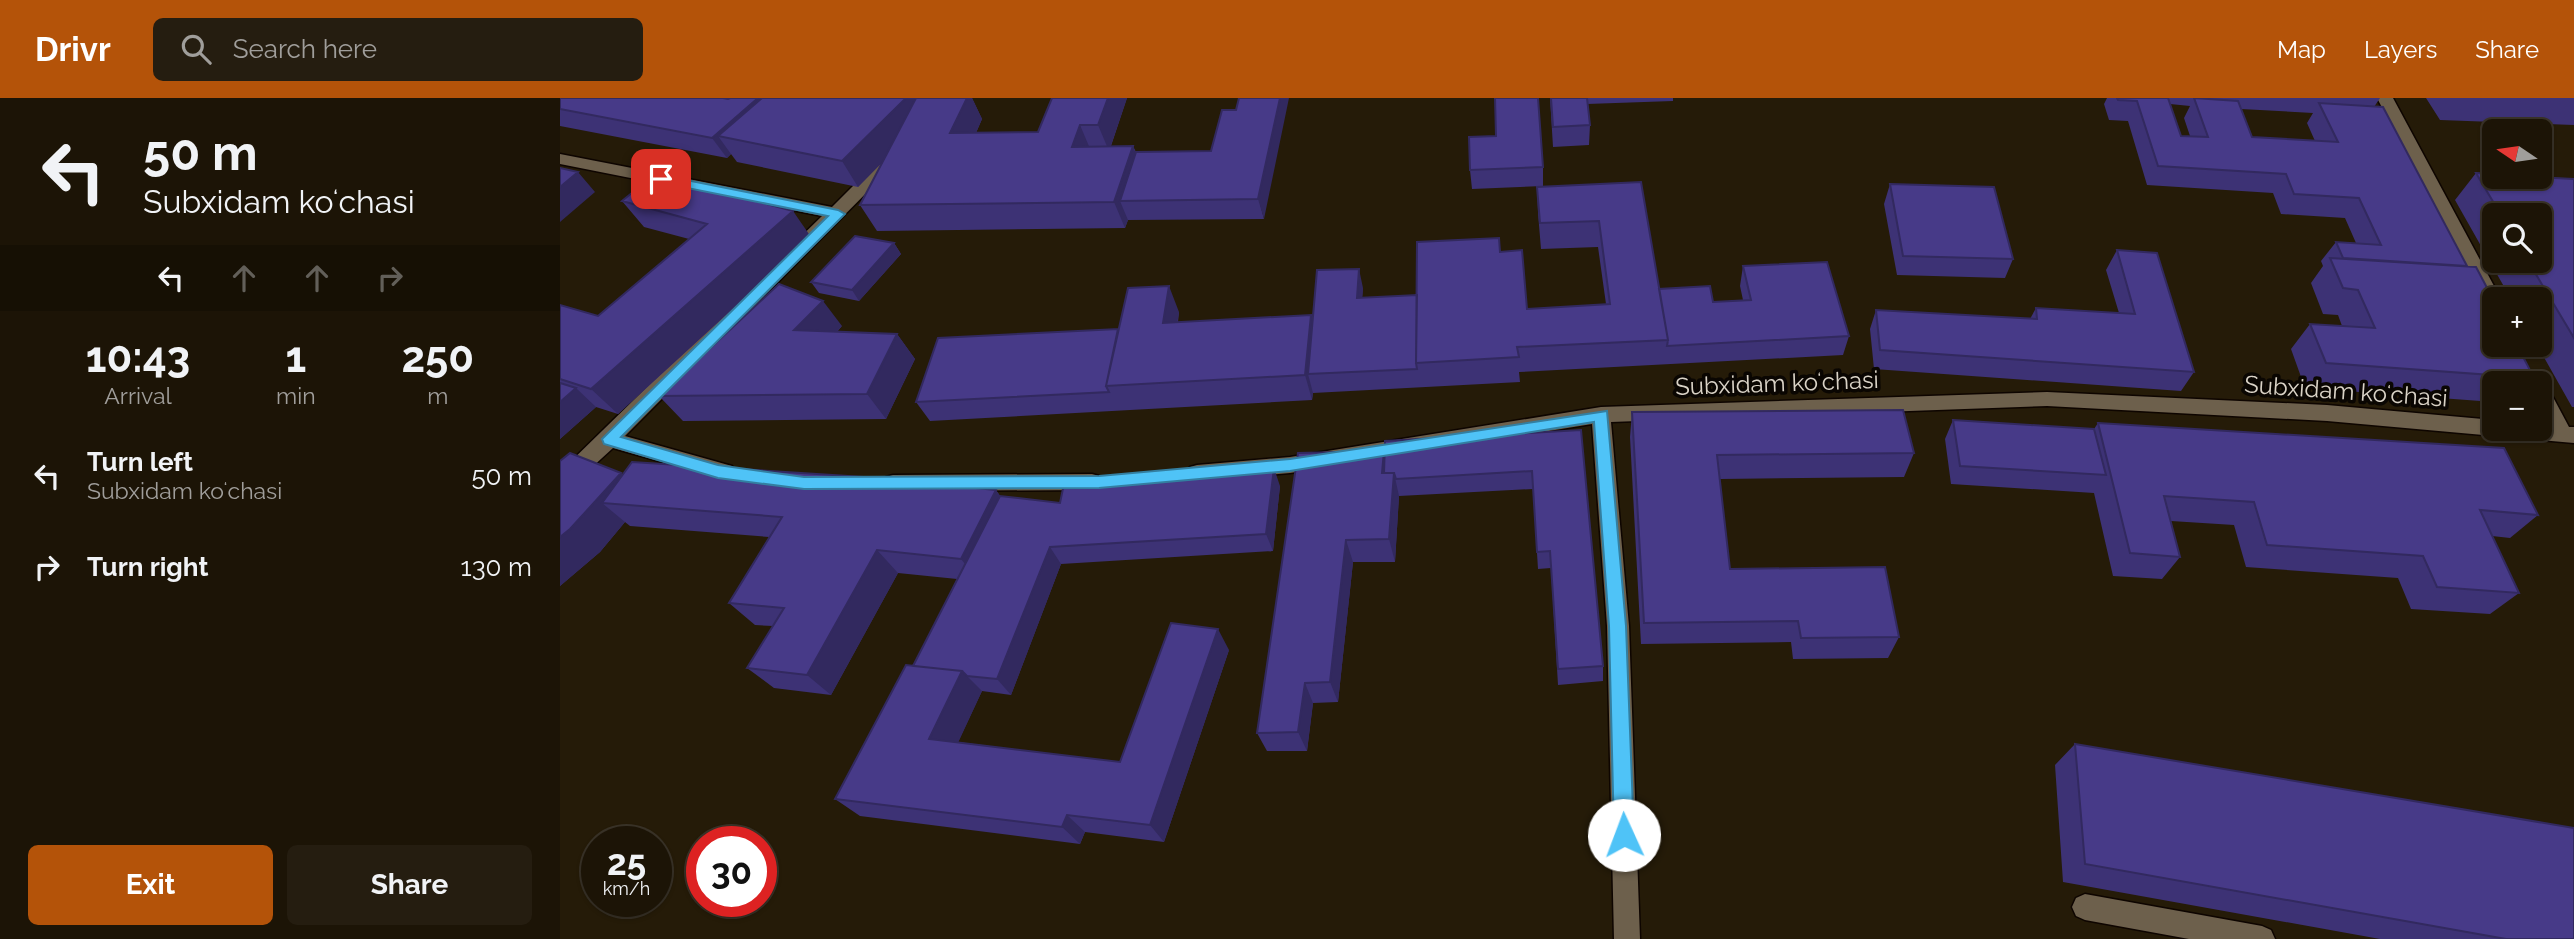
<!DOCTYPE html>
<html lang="en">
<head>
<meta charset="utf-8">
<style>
  body { margin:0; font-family:Raleway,sans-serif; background:#251d10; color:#f1f3f6; height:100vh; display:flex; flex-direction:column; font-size:26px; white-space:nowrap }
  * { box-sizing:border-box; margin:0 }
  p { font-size:23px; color:#a09e9b }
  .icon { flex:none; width:38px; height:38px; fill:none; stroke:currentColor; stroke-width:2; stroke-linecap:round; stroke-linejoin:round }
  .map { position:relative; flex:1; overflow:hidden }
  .side { display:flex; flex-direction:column; background:#1c1406; width:560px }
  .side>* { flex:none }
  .banner { background:#1c1406; color:#f1f3f6; overflow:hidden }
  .needle { width:46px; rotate:283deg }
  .fabs { position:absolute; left:1922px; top:21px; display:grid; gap:14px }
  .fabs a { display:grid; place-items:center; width:70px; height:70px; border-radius:10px; background:#1c1406; box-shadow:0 2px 5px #0004,0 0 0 2px #3a3328; font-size:35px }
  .speed { position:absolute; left:21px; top:728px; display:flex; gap:14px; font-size:35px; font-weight:700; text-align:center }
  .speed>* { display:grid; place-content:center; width:91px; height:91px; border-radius:50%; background:#1c1406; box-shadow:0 2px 5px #0004,0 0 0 2px #3a3328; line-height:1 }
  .speed small { font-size:18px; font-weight:400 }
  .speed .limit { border:10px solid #d22; background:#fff; color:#111 }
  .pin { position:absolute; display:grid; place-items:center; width:60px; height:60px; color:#fff; margin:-30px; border-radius:14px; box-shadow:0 4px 10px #0006 }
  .me { position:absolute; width:77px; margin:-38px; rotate:358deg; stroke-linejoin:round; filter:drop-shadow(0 0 5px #0008) }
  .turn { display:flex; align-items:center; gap:24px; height:147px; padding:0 28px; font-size:32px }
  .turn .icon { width:91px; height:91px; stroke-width:2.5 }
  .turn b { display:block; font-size:49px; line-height:60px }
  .lanes { display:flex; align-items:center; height:66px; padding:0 28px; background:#0003; justify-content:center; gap:35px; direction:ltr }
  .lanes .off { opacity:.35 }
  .eta { display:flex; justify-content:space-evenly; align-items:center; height:119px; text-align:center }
  .eta b { font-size:42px; font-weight:700; line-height:49px }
  .cta { display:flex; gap:14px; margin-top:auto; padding:14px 28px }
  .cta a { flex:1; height:80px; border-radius:10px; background:#b45309; color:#fff; font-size:28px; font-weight:700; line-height:80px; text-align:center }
  .cta a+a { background:#251d10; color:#f1f3f6 }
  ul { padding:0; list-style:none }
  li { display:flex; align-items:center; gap:21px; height:91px; padding:0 28px }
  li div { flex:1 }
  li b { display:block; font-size:26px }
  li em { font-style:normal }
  header { display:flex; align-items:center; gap:42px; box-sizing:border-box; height:98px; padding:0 35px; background:#b45309; color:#fff }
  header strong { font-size:33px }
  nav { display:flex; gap:38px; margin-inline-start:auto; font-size:24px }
  .search { width:490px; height:63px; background:#251d10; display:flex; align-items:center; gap:18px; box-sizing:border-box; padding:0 24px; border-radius:10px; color:#a09e9b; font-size:26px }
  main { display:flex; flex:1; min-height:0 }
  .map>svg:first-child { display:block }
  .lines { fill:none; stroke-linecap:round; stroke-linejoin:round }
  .minor-casing { stroke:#0e0500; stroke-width:3 }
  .minor { fill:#6d604c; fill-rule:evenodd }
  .wall { fill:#3d3275; fill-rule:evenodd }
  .shaded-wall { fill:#32295f }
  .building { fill:#473a88; stroke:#32295f; stroke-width:2 }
  .route { fill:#4fc3f7; stroke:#337fa1; stroke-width:2 }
  .labels { text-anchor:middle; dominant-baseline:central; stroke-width:7; stroke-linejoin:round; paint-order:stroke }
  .street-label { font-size:24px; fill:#d9d2c6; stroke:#0a0602 }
</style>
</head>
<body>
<header>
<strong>Drivr</strong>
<div class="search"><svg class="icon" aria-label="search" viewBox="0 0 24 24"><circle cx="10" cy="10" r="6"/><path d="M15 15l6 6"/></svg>Search here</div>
<nav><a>Map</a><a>Layers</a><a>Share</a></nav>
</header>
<main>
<section class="side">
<div class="banner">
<div class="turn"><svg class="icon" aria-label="left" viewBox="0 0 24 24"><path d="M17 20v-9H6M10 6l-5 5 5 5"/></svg><div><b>50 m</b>Subxidam koʻchasi</div></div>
<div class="lanes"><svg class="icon" aria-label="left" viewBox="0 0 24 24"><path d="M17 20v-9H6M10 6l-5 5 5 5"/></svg><svg class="icon off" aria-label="ahead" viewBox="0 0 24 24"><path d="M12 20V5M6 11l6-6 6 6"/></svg><svg class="icon off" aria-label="ahead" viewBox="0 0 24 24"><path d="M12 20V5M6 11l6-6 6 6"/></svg><svg class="icon off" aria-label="right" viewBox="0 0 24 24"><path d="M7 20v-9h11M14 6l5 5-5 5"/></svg></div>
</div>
<div class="eta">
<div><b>10:43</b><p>Arrival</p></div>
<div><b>1</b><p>min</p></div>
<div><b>250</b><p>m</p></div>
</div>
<ul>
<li><svg class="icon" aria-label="left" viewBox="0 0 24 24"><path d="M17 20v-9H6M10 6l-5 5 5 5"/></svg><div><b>Turn left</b><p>Subxidam koʻchasi</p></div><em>50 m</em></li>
<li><svg class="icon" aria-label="right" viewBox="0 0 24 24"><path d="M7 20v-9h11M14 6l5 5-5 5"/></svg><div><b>Turn right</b></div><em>130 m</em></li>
</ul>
<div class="cta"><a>Exit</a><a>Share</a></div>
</section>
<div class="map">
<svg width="2014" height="841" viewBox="0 0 2014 841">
  <rect width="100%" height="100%" fill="#251b08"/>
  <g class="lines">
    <defs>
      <path id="minor" d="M1817,0H1833L1941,201H1934V212L1925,206Z
        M335,51L343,56L341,60L65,338L172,368L175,374L172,380L165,382L53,350L7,392L0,394V374L262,118L0,66V56L272,109L329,52Z
        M1979,284L1986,286L2009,329H2014V345L1767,323L1487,308L1051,324L1069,528L1080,841H1054L1047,528L1032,326L730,375L637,383L630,381L627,375L630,369L637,367L730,359L1041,309L1487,294L1767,307L1934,322V331H1979V327H1988L1979,310V285H1974Z
        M532,376L539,378L542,384L539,390L532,392L333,393L326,391L323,385L326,379L333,377Z
        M1525,796L1702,828L1711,832L1715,841H1629L1525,822L1516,818L1512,809L1516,800Z"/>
    </defs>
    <use href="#minor" class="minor-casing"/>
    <use href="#minor" class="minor"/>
  </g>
  <path class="wall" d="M0,0H412L422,21L416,35L478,34L492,0H567L551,48H573L576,54L651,53L676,12L704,121L568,122L565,130L317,133L300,107L322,64L298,89L177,64L171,56L167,60L0,28Z
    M990,0H1113V3L1027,6L1030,27L1029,47L993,49Z
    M1547,0H1820L1814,9L1907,168L1974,280L1969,285H1934V304L1745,290L1731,251L1750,226L1782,228L1778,217L1763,216L1751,185L1763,168L1761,163L1776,144L1796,145L1785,120L1721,116L1713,95L1587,87L1568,23L1549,22L1544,6ZM1610,6L1630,8L1624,20L1630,38H1621ZM1681,11L1753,15L1747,25L1755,43L1692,39Z
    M1866,0H2014V27L1880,22Z
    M983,69V88L912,91L910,72Z
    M1916,75L2014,81V309H2012L1977,247H1979V201H1951L1895,102ZM1934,117H1979V163H1934Z
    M1081,84L1099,191L1153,204L1183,202L1180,188L1183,168L1289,238L1283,257L959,274L960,284L753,295L752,302L370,323L356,304L558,231L619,214L618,224L751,217L752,222L803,190L802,200L857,197L940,153L967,211L1046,206L1038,149L981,151L978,115L977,89Z
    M1330,86L1453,161L1445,180L1337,177L1324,106Z
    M62,103L251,139L58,316L36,309L0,341V207L38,218L129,141L84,129Z
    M334,145L341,156L299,203L259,195L251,184Z
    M1557,152L1634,274L1621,293L1314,271L1310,231L1316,212L1470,221L1476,210L1559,215L1546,172Z
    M282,228L277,234L337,236L355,261L326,321L123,323L99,298Z
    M1072,314L1354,355L1344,379L1160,381L1170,471L1339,539L1328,560L1233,561L1231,544L1081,546L1070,339Z
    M1393,322L1534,331L1538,325L1978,417L1950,440L1932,438L1959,495L1930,516L1851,511L1838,480L1686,469L1674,427L1611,423L1620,459L1602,481L1553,478L1534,395L1391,386L1385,341Z
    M1021,332L1043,568V583L998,587L991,470L978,471L973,391L839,398L835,464H793L778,604L753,605L747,653H707L697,635L824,353Z
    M0,363L63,377L436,392L440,398L500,405L720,388L713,453L501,466L451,597L422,593L398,644L560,664L669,552L604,744L525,734L520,746L300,718L275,701L353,568L397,481L338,475L271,597L214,590L187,570L213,528L195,527L169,505L209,439L70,428L65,424L40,454L0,488Z
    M1515,646L2014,841H1820L1503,784L1495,667Z"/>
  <path class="shaded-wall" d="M198,0H234L158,38L171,56L167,60L152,40Z
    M346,0H386L298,89L282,63Z
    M407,0H412L422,21L404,62L390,35Z
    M548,0H567L549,53L538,27Z
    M720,0H729L704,121L698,101Z
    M520,27L531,53L512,49Z
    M573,48L583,74L560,103L568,122L565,130L554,104Z
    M18,74L35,94L0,124V89Z
    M233,113L251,139L58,316L31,291Z
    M334,145L341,156L299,203L292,192Z
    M799,171L803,190L801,219L797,200Z
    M609,188L619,214L613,250L603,225Z
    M263,203L282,228L254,258L234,232Z
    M751,217L758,243L748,276L753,295L752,302L745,277Z
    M337,236L355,261L326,321L307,296Z
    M16,290L36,309L0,341V304Z
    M714,370L720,388L713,453L706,436Z
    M61,375L88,398L42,405L65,424L40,454L0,488V439Z
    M834,375L839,398L835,464L829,441Z
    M436,392L453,416L419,484L401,461Z
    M786,442L793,464L778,604L770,584Z
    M490,449L501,466L451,597L437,581Z
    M317,452L338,475L271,597L247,577Z
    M658,531L669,552L604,744L590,727Z
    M402,573L422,593L391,660L369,641Z
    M745,585L753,605L747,653L738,634Z
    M507,717L525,734L520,746L502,729Z"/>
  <path class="building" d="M0,0H163L168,1L170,0H198L152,40L0,11Z
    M202,0H346L282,63L158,38Z
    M356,0H407L390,35L478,34L492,0H548L538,27H520L512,49L573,48L554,104L300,107Z
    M679,0H720L698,101L560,103L576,54L651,53L662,12H676Z
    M935,0H978L983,69L910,72L909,39L936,38Z
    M991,0H1027L1030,27L993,29Z
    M1557,0H1608L1621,38L1648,39L1634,0L1678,3L1692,39L1778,44L1759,5L1823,9L1907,168L1783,160L1776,144L1821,147L1799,100L1734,96L1726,76L1598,68L1577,3L1558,2Z
    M0,70L18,74L0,89Z
    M1916,75L1934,76V79H1976L2014,81V240L1968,163H1979V117H1941Z
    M95,76L233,113L31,291L0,281V207L38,218L147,126L62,103Z
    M1081,84L1108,242L957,249L959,259L856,265L857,144L939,140L940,154L962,152L967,211L1050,206L1039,123L980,125L977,89Z
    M1330,86L1434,89L1453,161L1343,158Z
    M295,138L334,145L292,192L251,184Z
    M1557,152L1597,155L1634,274L1320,252L1316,212L1477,221L1476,210L1575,216Z
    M1770,160L1916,169L1934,203V247H1957L1974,280L1766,265L1750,226L1815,230L1798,192L1783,190Z
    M1267,164L1289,238L1107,248L1108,242L1099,191L1150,188L1153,204L1191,202L1183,168Z
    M799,171L797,200L857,197L856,265L857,271L748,276L757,172Z
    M219,186L263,203L234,232L337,236L307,296L99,298Z
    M609,188L603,225L751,217L745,277L546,288L568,190Z
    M558,231L546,288L549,294L356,304L378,240Z
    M0,285L16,290L0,304Z
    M1343,312L1354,355L1157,357L1170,471L1325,469L1339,539L1241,540L1238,523L1084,525L1072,314Z
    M1393,322L1534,331L1546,377L1400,368Z
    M1538,325L1944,350L1978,417L1920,412L1959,495L1877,489L1863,458L1707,447L1694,404L1604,398L1620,459L1570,455Z
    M1021,332L1043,568L998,571L990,453L977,454L972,373L836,381L834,375H824L825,343Z
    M824,353L822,375H834L829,441L786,442L770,584L745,585L738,634L697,635L738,355Z
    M10,355L61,375L10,431L0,439V363Z
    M72,364L304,379L436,392L401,461L317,452L247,577L187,570L224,510L169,505L222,419L42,405Z
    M714,370L706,436L490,449L437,581L407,578L402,573L353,568L440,398L500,405L505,381Z
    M611,525L658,531L590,727L507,717L502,729L275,701L346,567L402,573L369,641L560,664Z
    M1515,646L2014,730V841H1946L1525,766Z"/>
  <path class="route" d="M101,77L278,112L285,116L61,339L158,367L244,379L539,378L730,361L1047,313L1066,528L1074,737L1071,743L1064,746L1057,743L1054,737L1049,528L1034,324L730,373L539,390L244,391L158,380L44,346L42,341L268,118L97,84V78Z"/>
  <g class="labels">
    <g class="street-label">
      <text transform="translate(1217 285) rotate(-2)">Subxidam koʻchasi</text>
      <text transform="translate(1786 293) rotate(4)">Subxidam koʻchasi</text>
    </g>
  </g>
</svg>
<div class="fabs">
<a><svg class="needle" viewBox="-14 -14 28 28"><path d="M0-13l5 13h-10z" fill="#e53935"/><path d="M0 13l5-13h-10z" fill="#a09e9b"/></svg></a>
<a><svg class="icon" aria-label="search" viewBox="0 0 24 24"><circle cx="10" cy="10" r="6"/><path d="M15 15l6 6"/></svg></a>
<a>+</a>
<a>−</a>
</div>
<div class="speed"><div>25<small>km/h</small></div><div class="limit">30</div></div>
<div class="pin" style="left:101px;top:81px;background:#d93025"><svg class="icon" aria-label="arrive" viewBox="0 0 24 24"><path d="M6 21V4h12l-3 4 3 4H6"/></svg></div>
<svg class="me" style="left:1064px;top:737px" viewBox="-20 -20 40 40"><circle r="19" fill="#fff"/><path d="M0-13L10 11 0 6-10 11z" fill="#4fc3f7"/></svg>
</div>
</main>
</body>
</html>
